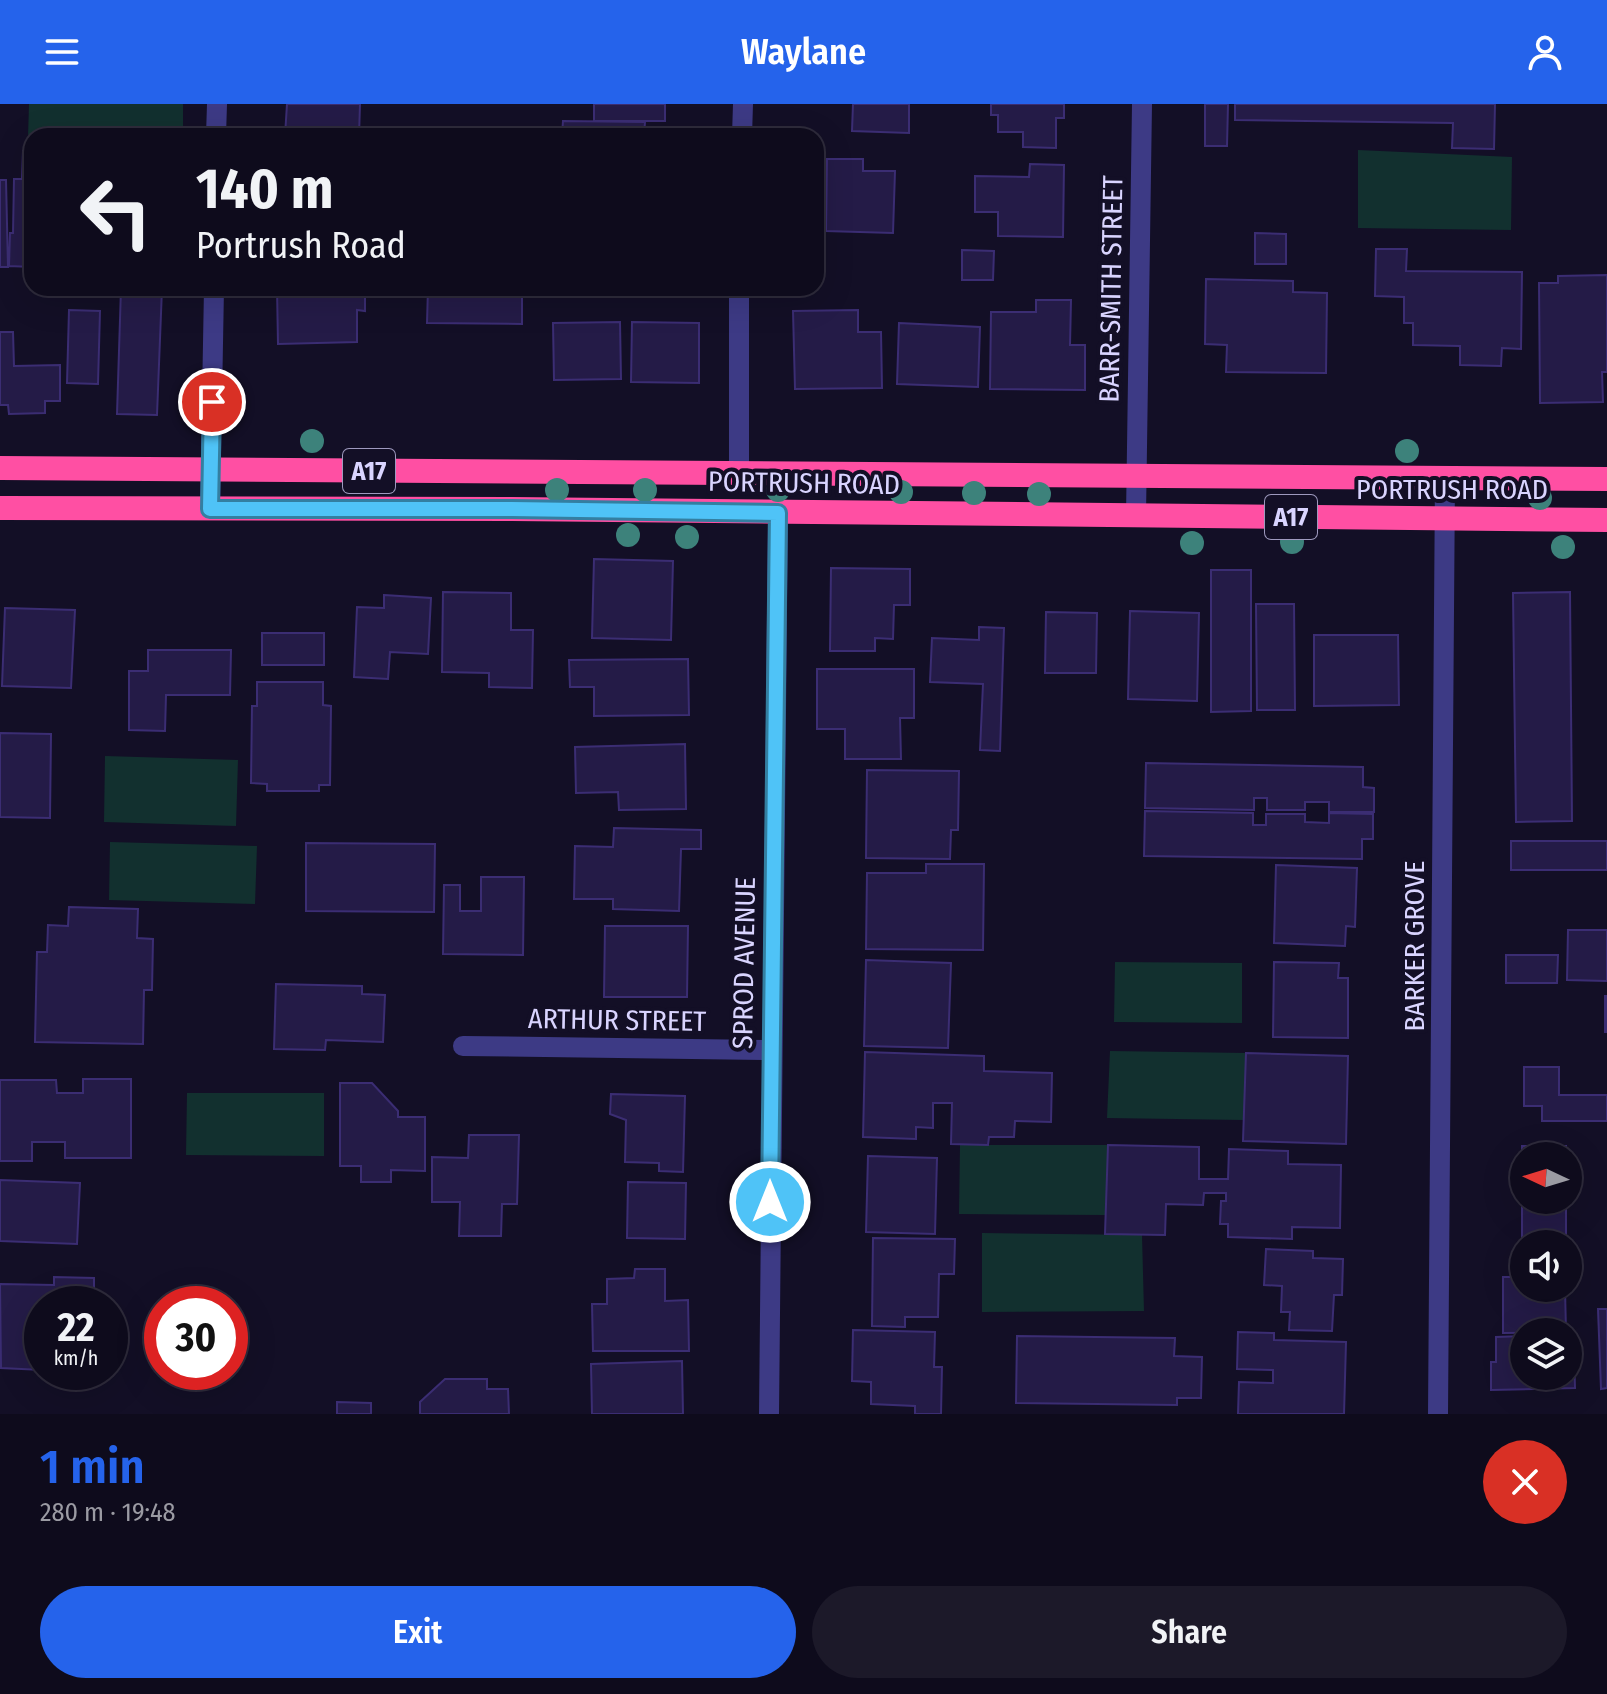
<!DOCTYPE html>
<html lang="en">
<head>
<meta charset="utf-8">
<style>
  body { margin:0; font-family:"Fira Sans Condensed",sans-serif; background:#1c1929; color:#f1f3f6; height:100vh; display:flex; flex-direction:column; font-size:30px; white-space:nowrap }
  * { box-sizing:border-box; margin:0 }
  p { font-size:26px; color:#9b9ba3 }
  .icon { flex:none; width:44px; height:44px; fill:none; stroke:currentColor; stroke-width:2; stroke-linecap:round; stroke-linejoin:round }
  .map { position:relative; height:1310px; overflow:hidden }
  .details { display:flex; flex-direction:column; background:#0e0b1c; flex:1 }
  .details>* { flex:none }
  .guide { position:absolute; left:24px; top:24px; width:800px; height:168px; border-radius:24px; box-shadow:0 8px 32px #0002,0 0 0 2px #2e2b3b; background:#0e0b1c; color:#f1f3f6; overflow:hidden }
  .needle { width:52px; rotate:274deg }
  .tools { position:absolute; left:1510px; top:1038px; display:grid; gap:16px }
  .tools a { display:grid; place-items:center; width:72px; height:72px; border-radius:50%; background:#0e0b1c; box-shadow:0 8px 32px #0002,0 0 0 2px #2e2b3b; font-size:40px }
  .speed { position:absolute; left:24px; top:1182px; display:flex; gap:16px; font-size:40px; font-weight:700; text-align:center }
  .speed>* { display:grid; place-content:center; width:104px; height:104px; border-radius:50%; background:#0e0b1c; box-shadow:0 8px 32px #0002,0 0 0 2px #2e2b3b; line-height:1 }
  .speed small { font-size:20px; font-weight:400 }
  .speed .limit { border:12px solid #d22; background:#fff; color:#111 }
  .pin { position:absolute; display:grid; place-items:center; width:68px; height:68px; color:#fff; margin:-34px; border:4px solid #fff; border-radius:50%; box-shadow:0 2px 8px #0007 }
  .me { position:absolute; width:88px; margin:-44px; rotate:0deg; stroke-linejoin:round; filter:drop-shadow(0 0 6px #0008) }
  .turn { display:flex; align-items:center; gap:28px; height:168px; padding:0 40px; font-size:36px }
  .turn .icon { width:104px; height:104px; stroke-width:2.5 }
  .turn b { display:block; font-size:56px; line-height:68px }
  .round { display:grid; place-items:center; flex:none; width:84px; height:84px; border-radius:42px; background:#1c1929 }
  .head { display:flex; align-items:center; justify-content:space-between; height:136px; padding:0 40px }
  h1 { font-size:48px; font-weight:600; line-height:60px; color:#2563eb }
  .action { display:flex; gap:16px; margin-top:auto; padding:16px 40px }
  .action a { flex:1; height:92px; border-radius:48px; background:#2563eb; color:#fff; font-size:32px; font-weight:600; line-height:92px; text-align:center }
  .action a+a { background:#1c1929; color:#f1f3f6 }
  header { display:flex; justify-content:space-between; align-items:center; height:104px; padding:0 40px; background:#2563eb; color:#fff; font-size:36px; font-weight:600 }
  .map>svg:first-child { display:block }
  .green { fill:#12302f }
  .building { fill:#241b47; stroke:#3b2d73; stroke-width:2 }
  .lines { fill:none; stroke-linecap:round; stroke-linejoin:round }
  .minor { stroke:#3d3a85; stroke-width:20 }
  .highway { stroke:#ff4fa3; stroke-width:24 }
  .tree { fill:#3d827b }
  .route-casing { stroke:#337fa1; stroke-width:20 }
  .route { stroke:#4fc3f7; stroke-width:14 }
  .labels { text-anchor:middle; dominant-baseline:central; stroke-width:8; stroke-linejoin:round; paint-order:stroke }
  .shield { fill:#130f26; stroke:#9e99be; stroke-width:2 }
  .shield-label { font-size:26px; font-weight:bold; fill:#d9d4ff }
  .street-label { font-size:28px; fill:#d9d4ff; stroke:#130f26 }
</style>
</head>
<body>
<header><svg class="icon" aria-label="menu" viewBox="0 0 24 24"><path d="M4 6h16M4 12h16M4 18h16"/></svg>Waylane<svg class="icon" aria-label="person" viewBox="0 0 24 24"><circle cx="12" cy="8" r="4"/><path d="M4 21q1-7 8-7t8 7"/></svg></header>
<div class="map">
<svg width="1607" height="1310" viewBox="0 0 1607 1310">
  <rect width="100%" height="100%" fill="#130f26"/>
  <path class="green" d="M29,0H183V32L28,33Z
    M1358,46L1512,53L1511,126L1358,124Z
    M105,652L238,656L236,722L104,718Z
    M110,738L257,742L255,800L109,796Z
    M1115,858L1242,859V919L1114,918Z
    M1110,947L1246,949L1244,1016L1107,1014Z
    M187,989H324V1052L186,1051Z
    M960,1041H1108L1106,1111L959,1110Z
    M982,1129L1142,1131L1144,1207L982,1208Z"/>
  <path class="building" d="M287,0H360L359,32H285Z
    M594,0H665V17H594Z
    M853,0H909V29L852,27Z
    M991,0H1064V14H1056V44L1023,43V28H998V11H991Z
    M1205,0H1228L1227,42H1205Z
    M1235,0H1495L1494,45L1452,44L1453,19L1235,16Z
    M563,17L645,18L644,32H562Z
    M23,47H32V163L9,162L10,129H13L14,75H22Z
    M827,55H863V67H895L893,129L826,127Z
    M1030,60L1064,61L1063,133L998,132V108H975V72L1029,73Z
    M0,76H6L8,163H0Z
    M1255,129L1286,130V160H1255Z
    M1376,145H1407L1406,167L1522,168L1521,245L1502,244L1501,262L1460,261V242L1413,241V219H1404V193L1375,192Z
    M962,146L994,147L993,176H962Z
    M1607,171V268H1602L1603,298L1540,299L1539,179H1558V172Z
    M1206,175L1293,177V188L1327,189L1326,269L1226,268L1227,241L1205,240Z
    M121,184H162L157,311L117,310Z
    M277,184H365V207L357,206V238L278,240Z
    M428,184H522V220L427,219Z
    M1036,196H1071L1070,241H1085V286L990,285L991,208H1036Z
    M69,206L100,207L98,280L67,279Z
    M858,206V228H881L882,284L795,285L793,207Z
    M620,218L621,275L554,276L553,219Z
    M632,218L699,219V279L631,278Z
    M899,219L980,223L978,283L897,280Z
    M0,228H13L14,262L60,261V297H45V309L9,310L8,301H0Z
    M594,455L673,457L671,536L592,534Z
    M831,464L910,465V501H894L893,535L875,534V547H830Z
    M1211,466H1251V607L1211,608Z
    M443,488L511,489V526H533L532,584L489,583V569L442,568Z
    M1570,488L1572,717L1516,718L1513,489Z
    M384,491L431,494L428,550L390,548L388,575L354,573L357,503L384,504Z
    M1256,500H1294L1295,606H1257Z
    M5,504L75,506L71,584L2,582Z
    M1130,507L1199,509L1197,597L1128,595Z
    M1046,508L1097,509L1096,569H1045Z
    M979,523L1004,524L1000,647L980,646L983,580L930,578L932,534L979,536Z
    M262,529H324V561H262Z
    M1314,531H1398L1399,601L1314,602Z
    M148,546H231L230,591H166L165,627L129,626V567H148Z
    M688,555L689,611L594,612V583H570L569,556Z
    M817,565H914V614H900L901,655H845V625H817Z
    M257,578H323V601L331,602L330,681H319V687H267V680L251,679L252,602H257Z
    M0,629L51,630L50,714L0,713Z
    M685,640L686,705L619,706L618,688L576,689L575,643Z
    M1146,659L1363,663V683L1374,684V708H1329V698H1305V706H1267V694H1254V706L1145,704Z
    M867,666L959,667L958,726H951L950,755L866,754Z
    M1145,707L1253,709V721H1266V710H1305V718L1329,719V709L1373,710V735H1362V755L1144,752Z
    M614,724L701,726V745H681L679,807L613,805V795H574L575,742L613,743Z
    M1511,737H1607V766H1511Z
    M306,739L435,740L434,808L306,807Z
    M926,760H984L983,846L866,845L867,769H926Z
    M1276,761L1357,764L1355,823L1346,822L1345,842L1274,839Z
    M481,773H524L523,851L443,850L444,781H460V807H481Z
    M69,803L138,805L137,834L153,835L152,886H144L143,940L35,938L37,848H47L48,821L68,822Z
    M605,822H688L687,893H604Z
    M1568,826H1607V877L1567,876Z
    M1506,851H1558L1557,879H1506Z
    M866,856L951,859L948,944L864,942Z
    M1274,858L1339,859L1338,874H1348V934L1273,933Z
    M276,880L362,882V890L385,891L383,938L326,936L325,946L274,945Z
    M1605,892H1607V928H1605Z
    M865,948L984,952V967L1052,969L1051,1018L1015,1017L1014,1033H989L988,1041L951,1040L952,999H933V1024L916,1023V1035L863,1033Z
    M1246,949L1348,952L1346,1040L1243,1037Z
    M1524,963H1559V991H1607V1017H1542V1002H1524Z
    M83,975H131V1054H65V1038H32V1057H0V976H56L57,989H83Z
    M340,979H372L398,1007V1013H425V1067L391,1066V1078H361V1062H340Z
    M611,990L685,992L683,1068L659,1067V1059L625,1058L626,1016L610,1010Z
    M469,1031H519L517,1100H502L501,1132H459L460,1098H432V1053L468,1054Z
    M1108,1041L1199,1043V1075H1228L1229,1045L1288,1047V1060L1341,1061L1340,1124L1292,1123V1135L1228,1133V1120H1220L1221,1097H1226V1089H1204L1203,1101L1166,1100L1165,1131L1105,1130Z
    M1522,1042H1566V1052H1524V1096H1566V1140H1522Z
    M868,1052L937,1054L935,1130L866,1128Z
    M0,1076L80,1079L77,1140L0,1137Z
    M628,1078L686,1079L685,1135L627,1134Z
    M873,1134L955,1135L954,1170H939L938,1213H905V1223L872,1222Z
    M1266,1145L1313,1147V1154L1343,1155L1342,1191H1334L1332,1227L1289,1226L1290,1208H1281L1282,1182L1264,1181Z
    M635,1165H665V1197L688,1196L689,1247H593L592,1200H607V1175L634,1174Z
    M54,1173L94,1174V1200H42V1266L1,1264L0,1180L54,1181Z
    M1503,1173H1524V1184H1565L1566,1228L1503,1229Z
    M1598,1205H1607V1284L1601,1285Z
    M853,1226L935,1228L934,1263H942L941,1310H915V1302L871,1300V1278L852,1277Z
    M1238,1228L1274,1229V1236L1346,1238L1344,1310H1238L1239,1278L1273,1279V1266L1237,1265Z
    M1017,1232L1175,1234L1174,1252L1202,1253L1201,1294H1177V1301L1016,1299Z
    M1524,1232V1272H1568V1247L1574,1246L1575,1284L1491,1286V1258H1496V1233Z
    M682,1257L683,1310H592L591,1260Z
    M445,1275H487V1285H508L509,1310H420V1298Z
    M337,1298L371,1299V1310H337Z"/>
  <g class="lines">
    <path class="minor" d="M216,32L217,0
      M742,32L743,0
      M739,370V184
      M210,405L214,184
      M1136,412L1142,0
      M463,942L771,946
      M769,1310L778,409
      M1438,1310L1445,374"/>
    <path class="highway" d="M0,364L1607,375
      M0,404L512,405L1607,416"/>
  </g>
  <g class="tree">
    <circle cx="312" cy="337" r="12"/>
    <circle cx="1407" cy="347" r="12"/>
    <circle cx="557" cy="386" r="12"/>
    <circle cx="645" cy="386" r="12"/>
    <circle cx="778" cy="386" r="12"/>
    <circle cx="901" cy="388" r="12"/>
    <circle cx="974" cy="389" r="12"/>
    <circle cx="1039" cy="390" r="12"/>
    <circle cx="1540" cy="394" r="12"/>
    <circle cx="628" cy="431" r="12"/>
    <circle cx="687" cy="433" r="12"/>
    <circle cx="1292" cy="438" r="12"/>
    <circle cx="1192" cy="439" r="12"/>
    <circle cx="1563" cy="443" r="12"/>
  </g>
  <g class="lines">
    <defs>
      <path id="route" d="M212,298L210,405H512L778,409L770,1098"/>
    </defs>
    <use href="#route" class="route-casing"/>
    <use href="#route" class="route"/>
  </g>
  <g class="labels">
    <g class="shield">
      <rect x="343" y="345" width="52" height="44" rx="6"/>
      <rect x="1265" y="391" width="52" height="44" rx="6"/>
    </g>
    <g class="shield-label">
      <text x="369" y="367">A17</text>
      <text x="1291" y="413">A17</text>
    </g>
    <g class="street-label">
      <text transform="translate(1111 185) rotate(-89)">BARR-SMITH STREET</text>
      <text transform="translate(804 379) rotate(1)">PORTRUSH ROAD</text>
      <text x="1452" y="385">PORTRUSH ROAD</text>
      <text transform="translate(1414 842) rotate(-90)">BARKER GROVE</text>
      <text transform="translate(744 859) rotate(-89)">SPROD AVENUE</text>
      <text transform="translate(617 916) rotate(1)">ARTHUR STREET</text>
    </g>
  </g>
</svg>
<div class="tools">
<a><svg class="needle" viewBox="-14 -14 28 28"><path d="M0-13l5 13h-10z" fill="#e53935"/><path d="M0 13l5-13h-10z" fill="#9b9ba3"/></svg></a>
<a><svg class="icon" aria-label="sound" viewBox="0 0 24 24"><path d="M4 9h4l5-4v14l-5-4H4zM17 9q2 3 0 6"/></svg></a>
<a><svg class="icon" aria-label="layers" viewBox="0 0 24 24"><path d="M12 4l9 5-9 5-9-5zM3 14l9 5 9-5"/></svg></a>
</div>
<div class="speed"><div>22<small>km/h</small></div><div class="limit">30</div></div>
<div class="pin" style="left:212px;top:298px;background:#d93025"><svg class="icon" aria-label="arrive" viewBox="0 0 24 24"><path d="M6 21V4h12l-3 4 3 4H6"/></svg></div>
<svg class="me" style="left:770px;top:1098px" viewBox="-20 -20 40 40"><circle r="17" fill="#4fc3f7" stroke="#fff" stroke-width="3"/><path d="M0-11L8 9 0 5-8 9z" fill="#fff"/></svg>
<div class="guide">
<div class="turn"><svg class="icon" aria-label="left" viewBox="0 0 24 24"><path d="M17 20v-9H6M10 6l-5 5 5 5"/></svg><div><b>140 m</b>Portrush Road</div></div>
</div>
</div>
<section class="details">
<div class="head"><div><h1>1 min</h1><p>280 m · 19:48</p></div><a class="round" style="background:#d93025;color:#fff"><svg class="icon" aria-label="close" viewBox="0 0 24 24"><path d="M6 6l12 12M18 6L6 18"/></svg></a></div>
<div class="action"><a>Exit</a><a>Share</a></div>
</section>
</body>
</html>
